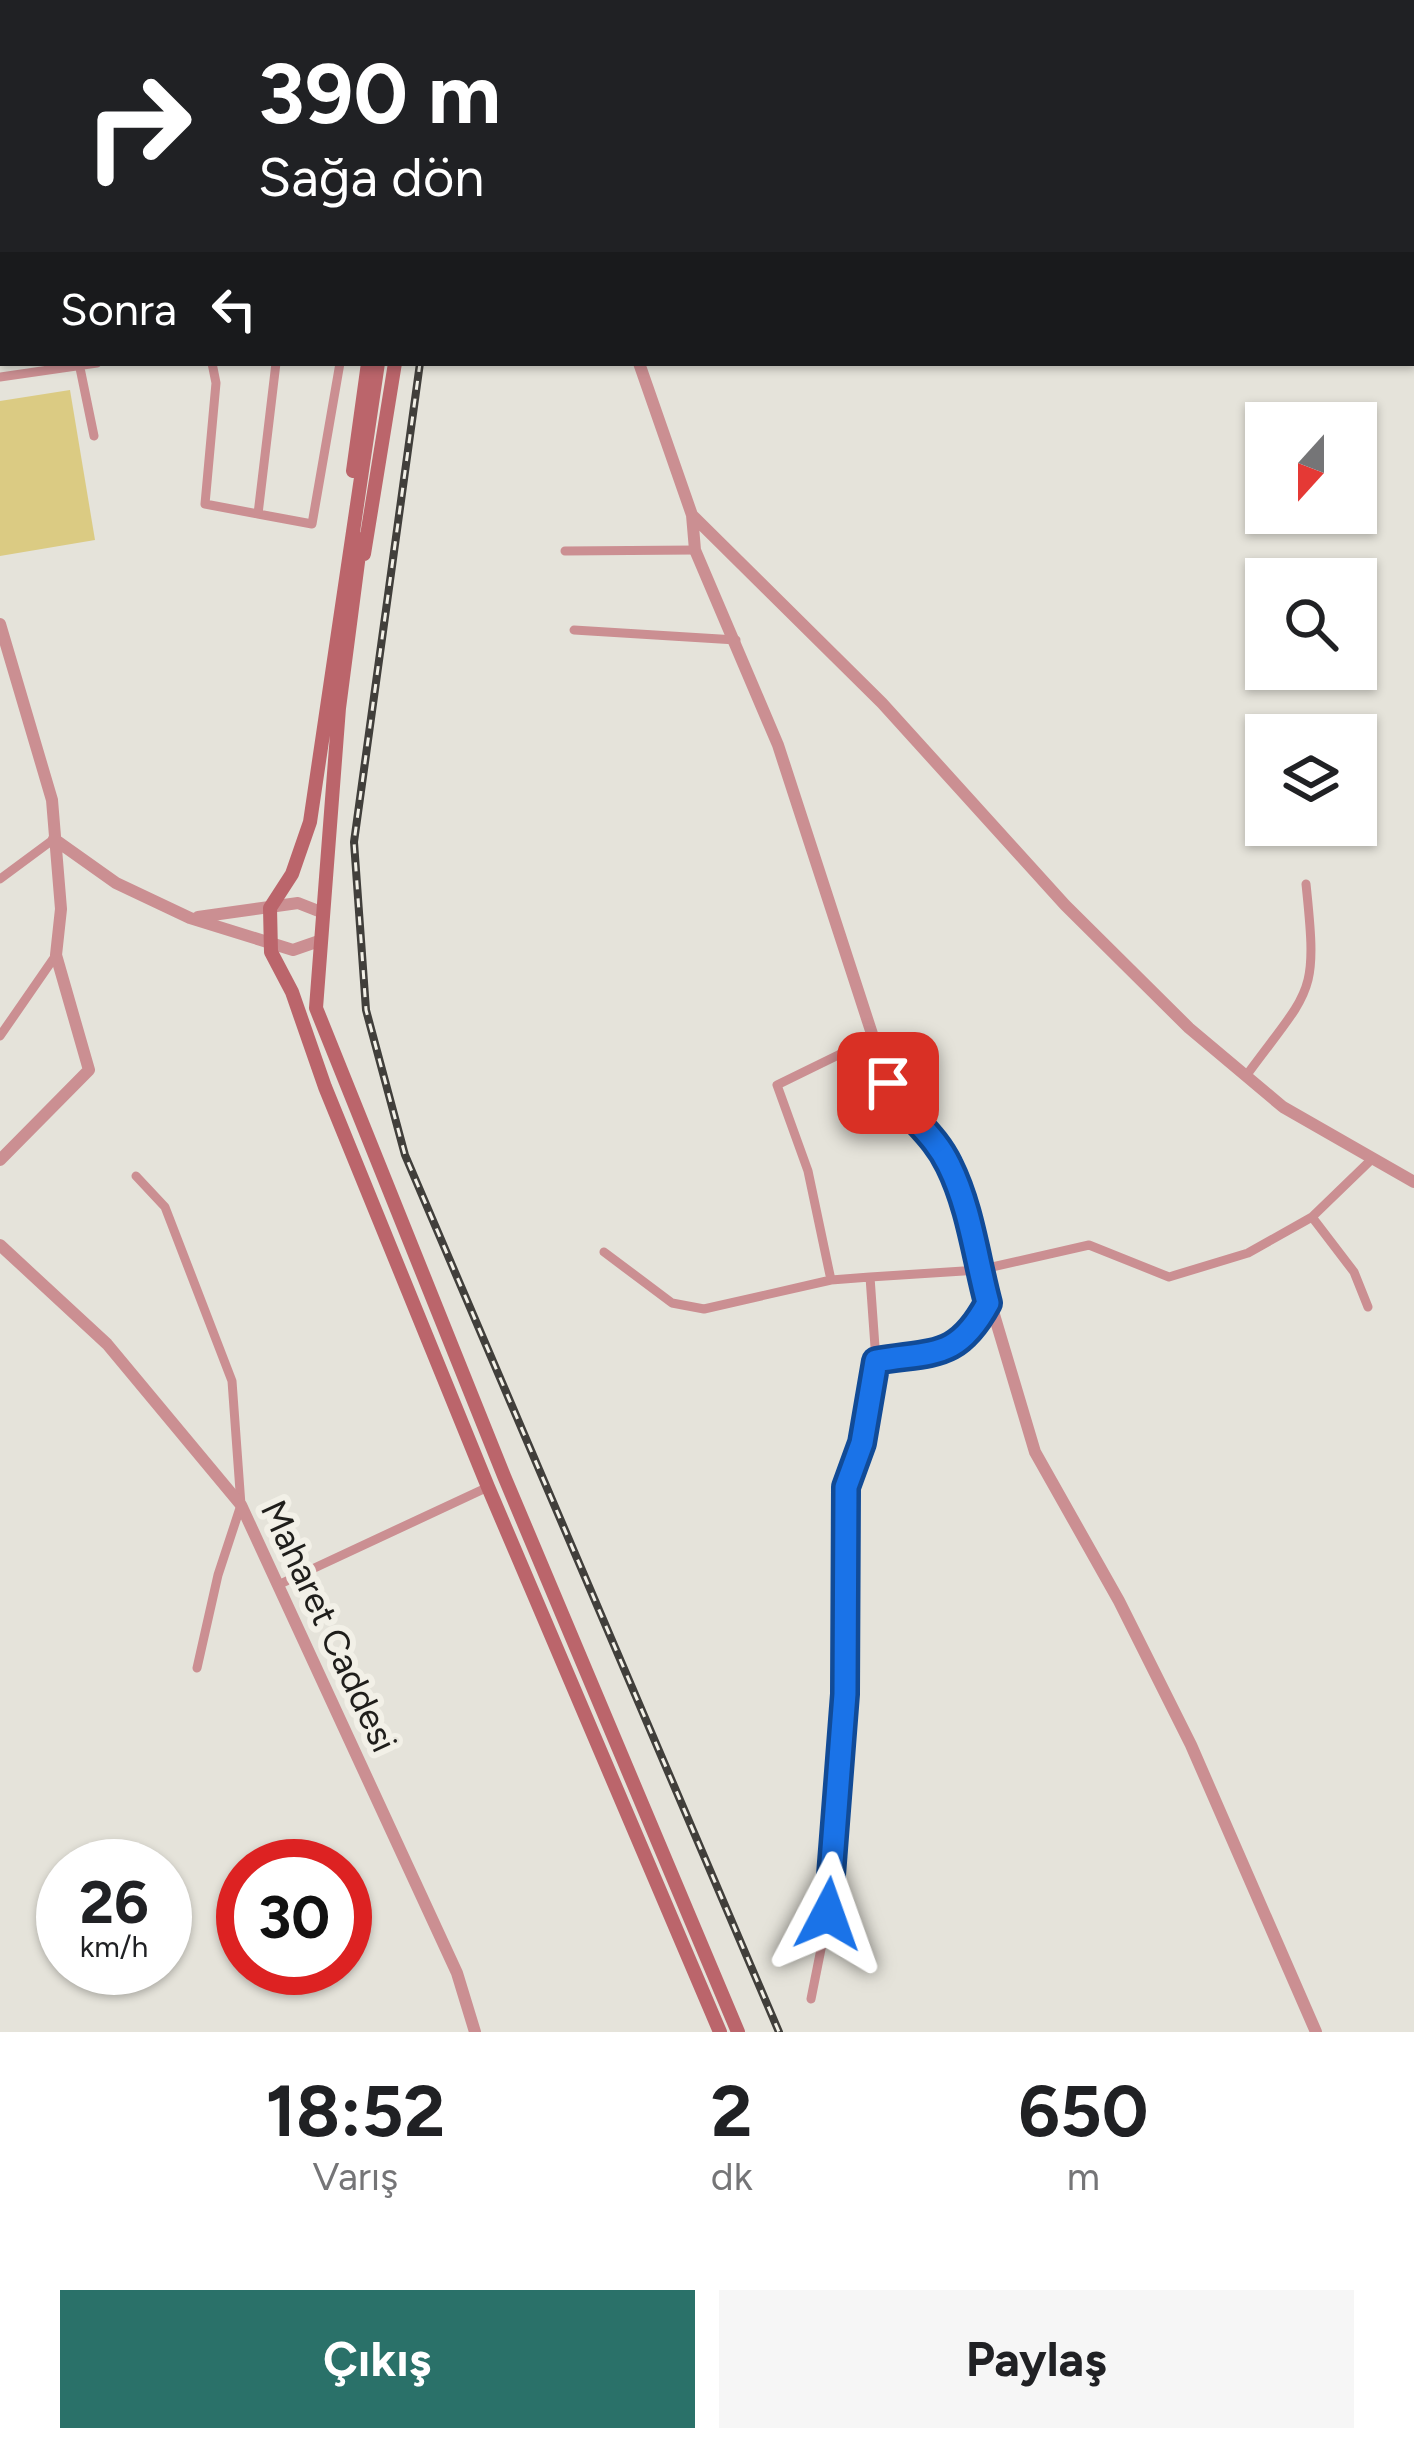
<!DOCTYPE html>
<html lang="tr">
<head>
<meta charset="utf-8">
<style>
  body { margin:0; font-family:Figtree,sans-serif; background:#f6f6f6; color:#202124; height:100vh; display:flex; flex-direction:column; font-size:45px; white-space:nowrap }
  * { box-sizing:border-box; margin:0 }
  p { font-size:39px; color:#757577 }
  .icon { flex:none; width:66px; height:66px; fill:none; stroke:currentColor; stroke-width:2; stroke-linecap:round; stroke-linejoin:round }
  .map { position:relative; height:2032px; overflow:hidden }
  .drawer { display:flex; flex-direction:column; background:#fff; flex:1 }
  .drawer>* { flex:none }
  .hud { position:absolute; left:0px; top:0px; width:1416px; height:366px; box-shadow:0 3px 9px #0004; background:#202124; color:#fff; overflow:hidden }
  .needle { width:78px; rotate:201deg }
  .fabs { position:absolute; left:1245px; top:402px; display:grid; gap:24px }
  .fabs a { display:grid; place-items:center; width:132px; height:132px; border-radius:0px; background:#fff; box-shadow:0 3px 9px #0004; font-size:60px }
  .speed { position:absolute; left:36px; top:1839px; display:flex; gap:24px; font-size:60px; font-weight:700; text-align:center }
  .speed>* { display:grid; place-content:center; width:156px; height:156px; border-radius:50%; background:#fff; box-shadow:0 3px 9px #0004; line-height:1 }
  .speed small { font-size:30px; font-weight:400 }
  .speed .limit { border:18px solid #d22; background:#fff; color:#111 }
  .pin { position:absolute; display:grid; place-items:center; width:102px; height:102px; color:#fff; margin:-51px; border-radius:24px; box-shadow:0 6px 18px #0006 }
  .me { position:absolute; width:132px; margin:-66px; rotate:4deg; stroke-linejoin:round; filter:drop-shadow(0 0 9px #0008) }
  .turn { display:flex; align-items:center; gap:42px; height:252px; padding:0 60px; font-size:54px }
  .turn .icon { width:156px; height:156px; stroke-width:2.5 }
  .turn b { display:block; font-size:84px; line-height:102px }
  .then { display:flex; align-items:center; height:114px; padding:0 60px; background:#0003; gap:24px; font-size:45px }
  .eta { display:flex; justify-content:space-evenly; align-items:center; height:204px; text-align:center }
  .eta b { font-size:72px; font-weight:700; line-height:84px }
  .primary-button { display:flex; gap:24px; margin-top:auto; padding:24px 60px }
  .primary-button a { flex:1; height:138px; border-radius:0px; background:#2a7169; color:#fff; font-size:48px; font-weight:700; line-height:138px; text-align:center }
  .primary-button a+a { background:#f6f6f6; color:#202124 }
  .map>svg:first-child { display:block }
  .green { fill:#dbcb83 }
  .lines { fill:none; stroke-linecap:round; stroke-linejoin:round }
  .taxiway { stroke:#93918a; stroke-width:27 }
  .runway { stroke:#93918a; stroke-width:66 }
  .minor { stroke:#cb8f92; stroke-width:9 }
  .tertiary { stroke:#cb8f92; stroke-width:12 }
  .secondary { stroke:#bb656b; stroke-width:14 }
  .rail-casing { stroke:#413f3b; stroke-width:8 }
  .rail { stroke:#f2f0e7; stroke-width:3; stroke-dasharray:9; stroke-linecap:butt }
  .route-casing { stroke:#114b97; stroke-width:30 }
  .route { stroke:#1a73e8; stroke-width:21 }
  .labels { text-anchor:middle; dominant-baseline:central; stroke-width:12; stroke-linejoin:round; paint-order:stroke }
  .street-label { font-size:36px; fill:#1f1e1b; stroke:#f2f0e7 }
</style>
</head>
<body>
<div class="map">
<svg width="1414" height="2032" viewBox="0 0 1414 2032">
  <rect width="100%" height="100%" fill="#e5e3da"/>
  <path class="green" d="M70,390L95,540L0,556V401Z"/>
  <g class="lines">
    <path class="taxiway" d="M1359,3L1361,0"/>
    <path class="runway" d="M1413,69L1414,68"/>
    <path class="minor" d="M243,0L247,3
      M317,3L319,0
      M750,3L751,0
      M0,150L3,160
      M212,363L216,383L205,504L258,514L276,363
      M80,368L94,436
      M0,377L97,363
      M258,514L312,524L340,363
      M565,551L695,550
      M574,630L736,640
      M0,879L54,839
      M0,1036L56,955
      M1246,1076C1312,986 1318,998 1306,884
      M136,1176L165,1207L232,1381L241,1505L218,1575L197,1668
      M1312,1217L1354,1272L1368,1307
      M604,1252L672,1303L704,1309L831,1280
      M870,1277L831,1280L808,1171L777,1085L871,1039
      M876,1361C934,1351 958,1360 988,1303
      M278,1585L488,1487
      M811,1999L828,1914L845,1693L846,1487L862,1443L876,1361L870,1277L979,1270L1089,1245L1169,1277L1248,1253L1312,1217L1373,1158"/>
    <path class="tertiary" d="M336,0L340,3
      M639,363L692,515L882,703L1065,905L1189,1028L1283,1107L1414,1182
      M692,515L695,550L778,745L888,1083L901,1108L924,1123L950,1167L1035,1452L1119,1601L1191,1745L1316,2032
      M0,624L52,800L61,909L56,955L89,1070L0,1160
      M54,839L116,883L190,918L293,950L319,941
      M198,917L298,903L321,912
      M0,1245L107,1344L241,1505L457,1973L475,2032"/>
    <path class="secondary" d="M424,3L425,0
      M441,3L442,0
      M451,3L452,0
      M378,363L310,822L292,874L270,908L271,952L292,992L325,1087L488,1487L720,2032
      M353,471L368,363
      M361,539L339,708L316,1008L504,1476L738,2032
      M364,554L395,363"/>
    <defs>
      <path id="rail" d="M471,3V0
        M420,363L354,842L366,1010L405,1155L779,2032"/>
    </defs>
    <use href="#rail" class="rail-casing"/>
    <use href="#rail" class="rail"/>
  </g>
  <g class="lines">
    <defs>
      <path id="route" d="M828,1914L845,1694L846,1487L862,1443L876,1361C934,1351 957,1360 988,1303C976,1258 970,1207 949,1165C933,1131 904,1115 888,1083"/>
    </defs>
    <use href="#route" class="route-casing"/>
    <use href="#route" class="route"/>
  </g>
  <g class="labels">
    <g class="street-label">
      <text transform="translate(329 1626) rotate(65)">Maharet Caddesi</text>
    </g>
  </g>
</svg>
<div class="fabs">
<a><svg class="needle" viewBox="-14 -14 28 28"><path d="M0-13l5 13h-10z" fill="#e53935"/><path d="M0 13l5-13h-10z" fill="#757577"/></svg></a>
<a><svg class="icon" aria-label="search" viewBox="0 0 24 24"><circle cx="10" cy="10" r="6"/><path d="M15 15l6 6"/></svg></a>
<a><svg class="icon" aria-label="layers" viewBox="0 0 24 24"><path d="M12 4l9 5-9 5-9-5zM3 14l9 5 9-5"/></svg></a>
</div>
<div class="speed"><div>26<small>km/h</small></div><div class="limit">30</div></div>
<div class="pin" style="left:888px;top:1083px;background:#d93025"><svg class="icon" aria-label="arrive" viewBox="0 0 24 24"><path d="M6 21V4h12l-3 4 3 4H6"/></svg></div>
<svg class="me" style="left:828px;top:1914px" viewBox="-20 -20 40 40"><path d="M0-17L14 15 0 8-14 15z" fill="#1a73e8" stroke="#fff" stroke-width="4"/></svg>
<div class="hud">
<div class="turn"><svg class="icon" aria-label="right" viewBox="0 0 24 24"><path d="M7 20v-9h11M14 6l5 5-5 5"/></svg><div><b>390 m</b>Sağa dön</div></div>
<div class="then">Sonra<svg class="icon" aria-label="left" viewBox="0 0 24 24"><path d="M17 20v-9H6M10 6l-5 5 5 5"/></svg></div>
</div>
</div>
<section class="drawer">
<div class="eta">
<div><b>18:52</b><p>Varış</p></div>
<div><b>2</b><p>dk</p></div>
<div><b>650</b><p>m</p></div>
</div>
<div class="primary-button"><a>Çıkış</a><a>Paylaş</a></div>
</section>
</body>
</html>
